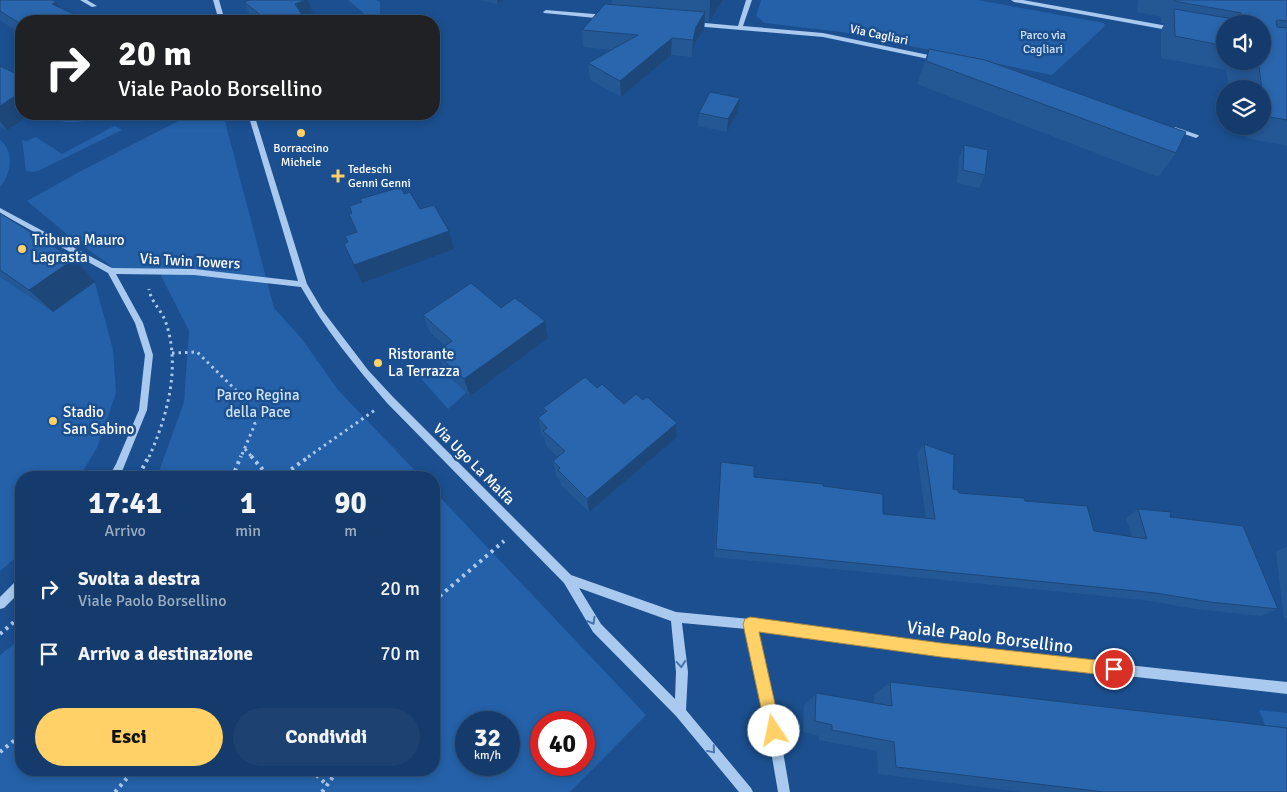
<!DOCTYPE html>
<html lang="it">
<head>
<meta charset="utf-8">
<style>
  body { margin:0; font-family:Signika,sans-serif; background:#1d4271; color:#f1f3f6; height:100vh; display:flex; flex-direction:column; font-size:19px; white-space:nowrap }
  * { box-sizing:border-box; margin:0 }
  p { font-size:16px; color:#9dadc1 }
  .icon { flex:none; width:28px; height:28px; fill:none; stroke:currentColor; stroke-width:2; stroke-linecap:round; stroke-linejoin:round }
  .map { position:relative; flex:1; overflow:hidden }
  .details { position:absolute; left:15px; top:471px; width:425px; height:305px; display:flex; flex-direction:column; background:#143b6b; border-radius:20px; box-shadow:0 2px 8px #0003,0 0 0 1px #33557e }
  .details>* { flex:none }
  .banner { position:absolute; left:15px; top:15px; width:425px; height:105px; border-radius:20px; box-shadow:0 2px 8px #0003,0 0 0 1px #33557e; background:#202124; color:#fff; overflow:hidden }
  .fabs { position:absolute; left:1216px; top:15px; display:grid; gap:10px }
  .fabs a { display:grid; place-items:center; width:55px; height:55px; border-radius:50%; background:#143b6b; box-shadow:0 2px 8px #0003,0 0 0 1px #33557e; font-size:25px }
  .speed { position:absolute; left:455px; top:711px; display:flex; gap:10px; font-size:25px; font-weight:700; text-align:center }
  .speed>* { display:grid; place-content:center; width:65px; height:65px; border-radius:50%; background:#143b6b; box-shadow:0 2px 8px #0003,0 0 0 1px #33557e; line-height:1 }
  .speed small { font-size:12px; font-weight:400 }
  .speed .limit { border:8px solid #d22; background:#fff; color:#111 }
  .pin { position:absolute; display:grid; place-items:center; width:42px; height:42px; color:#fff; margin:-21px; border:2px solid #fff; border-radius:50%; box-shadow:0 1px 5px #0007 }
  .me { position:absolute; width:55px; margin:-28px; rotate:349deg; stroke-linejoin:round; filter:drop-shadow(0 0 4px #0008) }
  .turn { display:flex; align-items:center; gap:18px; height:105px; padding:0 20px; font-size:22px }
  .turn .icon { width:65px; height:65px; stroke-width:2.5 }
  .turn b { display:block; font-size:35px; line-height:42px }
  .eta { display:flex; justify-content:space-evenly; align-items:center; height:85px; text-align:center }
  .eta b { font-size:30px; font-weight:800; line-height:35px }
  .button { display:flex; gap:10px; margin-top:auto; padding:10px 20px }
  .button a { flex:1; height:58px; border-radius:30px; background:#ffd166; color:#111; font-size:20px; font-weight:800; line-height:58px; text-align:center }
  .button a+a { background:#1d4271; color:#f1f3f6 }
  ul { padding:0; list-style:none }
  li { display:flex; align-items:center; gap:15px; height:65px; padding:0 20px }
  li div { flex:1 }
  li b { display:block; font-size:19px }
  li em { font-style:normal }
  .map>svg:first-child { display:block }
  .green { fill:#2461a8; fill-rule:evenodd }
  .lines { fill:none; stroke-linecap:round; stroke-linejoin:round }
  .path-far1 { stroke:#a9c9ee; stroke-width:3; stroke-dasharray:2.5 4; stroke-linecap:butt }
  .path { stroke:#a9c9ee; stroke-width:4; stroke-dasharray:3 4.5; stroke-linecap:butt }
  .minor { fill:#a9c9ee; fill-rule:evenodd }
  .wall { fill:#245895; fill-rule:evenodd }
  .shaded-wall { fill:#1d4779 }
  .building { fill:#2a66ad; stroke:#1d4779 }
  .oneway { stroke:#4674ac }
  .route { fill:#ffd166; stroke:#a68842 }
  .poi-dot { fill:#ffd166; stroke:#1b4f8f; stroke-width:2 }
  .labels { text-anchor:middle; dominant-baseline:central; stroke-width:5; stroke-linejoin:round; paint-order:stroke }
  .far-street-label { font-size:12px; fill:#fff; stroke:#1b4f8f }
  .far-park-label { font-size:12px; fill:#cfe3fa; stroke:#1b4f8f }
  .far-poi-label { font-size:12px; fill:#fff; stroke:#1b4f8f }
  .poi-label { font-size:15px; fill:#fff; stroke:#1b4f8f; text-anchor:start }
  .street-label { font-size:15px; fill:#fff; stroke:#1b4f8f }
  .park-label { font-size:15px; fill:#cfe3fa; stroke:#1b4f8f }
  .near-street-label { font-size:18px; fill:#fff; stroke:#1b4f8f }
</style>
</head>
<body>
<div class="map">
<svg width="1287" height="792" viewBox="0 0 1287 792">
  <rect width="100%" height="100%" fill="#1b4f8f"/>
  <path class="green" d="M348,0H376L380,2V21H373Z
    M761,0H978L1104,23L1105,26L1052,75L842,32L765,23L756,16Z
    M55,114H110C94,123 65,124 48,119Z
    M192,114H223L274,308L302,339L338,390L421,477H157L184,402L189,331L159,272L111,271V266L68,235L27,201L79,172Z
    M114,126L122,130L40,170L33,172L26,171L22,140L26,141L36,137L62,154Z
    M0,140C15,151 11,175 0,187Z
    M0,224L95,283L113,350L116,393L97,448L79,477L21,478V553L0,571Z
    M436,366L467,392L448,409L417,374Z
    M434,491L646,715L570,792H0V655L21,639V770H434ZM466,722H509V765H466ZM541,722H584V765H541Z
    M1259,710L1287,713V781Z"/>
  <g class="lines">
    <path class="path-far1" d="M172,353L197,352L243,397L255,424L241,457
      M245,449L252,457
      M149,457C167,417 181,367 166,323C162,310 151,303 149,289
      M308,457L375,410"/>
    <path class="path" d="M251,456L270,478
      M139,475L149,456
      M232,478L241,456
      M279,478L310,456
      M434,601L504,541
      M0,634L21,616
      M0,752L21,735
      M311,770L327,785
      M115,792L134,770
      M322,792L338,770"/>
    <path class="minor" d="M80,0H87L97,6L92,7Z
      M213,0H219L225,21H219Z
      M746,0H752L743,26L823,33L938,57L941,59L938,61L823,37L694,26L691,24L694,22L738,26Z
      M1011,0H1023L1173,27L1176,29L1173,31L1014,2Z
      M546,10L606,15L609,17L606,19L544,13L543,12Z
      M248,114H254L307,284L323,311L368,370L393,397L571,575L676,612L750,619L941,645L1287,682V694L941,655L757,630L774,699L790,792H778L762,699L746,629L682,623L688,672L686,710L751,788L753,792H739L676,716L593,632L564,583L387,403C355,366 325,329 301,287L194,275L116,274L143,323L153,355L147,410L123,469L118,478H108L116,464L139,410L145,355L135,323L108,273L0,213V208L112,268L194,269L298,281ZM579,588L671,621L676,672L675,699L601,624Z
      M1175,127L1198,135L1199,136L1196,138L1173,130V128Z
      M21,579V591L4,608L0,609V597L17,580Z"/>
  </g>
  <path class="wall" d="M0,0L56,2L60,8L21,21V34L0,20Z
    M249,0H308L315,18L306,21H253L244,2Z
    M479,0H503L498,4Z
    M612,0H723L709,22L705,21L704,29L695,43L692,57L671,55L621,97L590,80L588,63L613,50L583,47L582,30L612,5Z
    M1138,0H1287V146L1247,138L1246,126H1262V89H1243L1228,85L1226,70L1161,58V30L1165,23H1161V17L1137,12ZM1225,24L1262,61H1225Z
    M929,49L1176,153L1158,177L917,84Z
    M0,66L21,114H32L7,130L0,127Z
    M740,98L738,111L727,132L698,126L699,113Z
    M964,145L985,175L979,188L957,183L959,158Z
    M0,213L95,282L53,312L0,277Z
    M501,308L545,321L548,338L470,396L448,375L446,370L443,368L437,351L445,346L430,332L423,315Z
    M597,388L624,404L643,400L677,423L676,438L589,512L561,485L560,480L556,476L553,461L558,457L546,446L544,437L541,434L538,418L545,413L543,408Z
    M924,444L953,489L959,493L1025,501L1094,531L1132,537L1126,518L1138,509L1170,517L1278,609L1261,616L1195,609L1143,600L714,557L720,472L721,462L754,477L823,486L883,514L926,518L917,454Z
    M1287,546V618H1284L1276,552Z
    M890,682L1287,792H1021L878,774L877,751L819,740V736L803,732L804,706L816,693L874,703V695Z"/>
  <path class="shaded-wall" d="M306,0H308L315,18L306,21L295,4Z
    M497,0H503L498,4Z
    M710,0H723L709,22Z
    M56,2L68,20L52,4Z
    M705,12L704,29L695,43L692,57L693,40L696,27Z
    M672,38L671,55L621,97L620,81Z
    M21,92V114H32L7,130L0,121V106Z
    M740,98L738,111L727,132L728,119Z
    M449,231L454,249L362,283L354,265Z
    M74,259L95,282L53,312L29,290Z
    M545,321L548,338L470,396L464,379Z
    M677,423L676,438L589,512L587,499Z"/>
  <path class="building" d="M0,0H53L56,2L52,4L89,21H21V24L0,11Z
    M250,0H306L295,4L306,21H268L244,2Z
    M1174,0H1287V21L1278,20L1276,21L1277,27L1287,28V120L1265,116L1262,89L1259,67L1244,64V61H1262V24H1225V46L1175,36L1174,9L1240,20L1242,18L1241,13L1174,1Z
    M605,4L705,12L696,27L693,40L672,38L620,81L588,63L638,35L582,30Z
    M929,49L985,60L1186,132L1176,153L926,61Z
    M0,66L21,76V92L0,106Z
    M710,92L740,98L728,119L699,113Z
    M964,145L988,150L985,175L963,170Z
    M401,187L404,194L410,192L420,209L434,205L449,231L354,265L344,244L348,242L345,236L357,232L349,214L352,213L349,206L362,202L360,199Z
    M0,213L74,259L29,290L0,270Z
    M471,283L501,308L515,298L545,321L464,379L442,359L444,357L437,351L452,341L423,315Z
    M585,377L597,388L602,384L624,404L636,394L643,400L647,397L677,423L587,499L558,470L560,468L553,461L565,451L543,431L547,428L538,418L547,411L543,408Z
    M924,444L954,455L953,489L958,490L959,493L1024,498L1025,501L1087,506L1094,531L1147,539L1138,509L1171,512L1170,517L1243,526L1278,609L1210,602L1156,593L716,549L721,462L754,466V477L823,484V486L883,494V514L935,519Z
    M890,682L1287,728V792H1104L896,767L894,742L832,730V725L815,721L816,693L892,706Z"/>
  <defs><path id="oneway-chevron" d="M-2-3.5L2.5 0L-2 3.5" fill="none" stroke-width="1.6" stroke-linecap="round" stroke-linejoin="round" transform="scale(1.25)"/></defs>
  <g class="oneway">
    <use href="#oneway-chevron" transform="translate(592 621) rotate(60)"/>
    <use href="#oneway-chevron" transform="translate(681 664) rotate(85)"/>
    <use href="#oneway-chevron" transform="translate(712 750) rotate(50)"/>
  </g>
  <path class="route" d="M750,617L941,643L1114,662L1119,664L1121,669L1119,674L1114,676L941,657L759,632L781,731L779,736L774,738L768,736L766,731L743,624L745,619Z"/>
  <g class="poi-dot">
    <circle cx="301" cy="133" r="5"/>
    <path d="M335.5 168.5h5v5h5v5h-5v5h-5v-5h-5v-5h5z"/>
    <circle cx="22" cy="249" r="5"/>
    <circle cx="378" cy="363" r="5"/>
    <circle cx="53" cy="421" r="5"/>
  </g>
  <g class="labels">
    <g class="far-street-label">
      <text transform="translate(879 35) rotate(12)">Via Cagliari</text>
    </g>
    <g class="far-park-label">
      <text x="1043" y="35">Parco via<tspan x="1043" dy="14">Cagliari</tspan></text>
    </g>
    <g class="far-poi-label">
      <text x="301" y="148">Borraccino<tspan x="301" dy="14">Michele</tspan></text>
      <text x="348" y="169" text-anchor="start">Tedeschi<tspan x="348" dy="14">Genni Genni</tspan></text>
    </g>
    <g class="poi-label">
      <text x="32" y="240">Tribuna Mauro<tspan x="32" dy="17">Lagrasta</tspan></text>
      <text x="388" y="354">Ristorante<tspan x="388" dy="17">La Terrazza</tspan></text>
      <text x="63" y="412">Stadio<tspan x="63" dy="17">San Sabino</tspan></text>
    </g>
    <g class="street-label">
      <text transform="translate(190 261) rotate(3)">Via Twin Towers</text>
      <text transform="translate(474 464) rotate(45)">Via Ugo La Malfa</text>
    </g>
    <g class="park-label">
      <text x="258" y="395">Parco Regina<tspan x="258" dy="17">della Pace</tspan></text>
    </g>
    <g class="near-street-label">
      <text transform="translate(990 637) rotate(7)">Viale Paolo Borsellino</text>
    </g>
  </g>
</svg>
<div class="fabs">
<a><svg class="icon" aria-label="sound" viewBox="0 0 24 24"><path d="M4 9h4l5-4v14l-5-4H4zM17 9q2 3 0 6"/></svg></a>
<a><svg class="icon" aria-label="layers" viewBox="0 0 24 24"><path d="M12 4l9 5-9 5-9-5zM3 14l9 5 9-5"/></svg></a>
</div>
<div class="speed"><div>32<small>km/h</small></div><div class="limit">40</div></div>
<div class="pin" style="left:1114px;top:669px;background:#d93025"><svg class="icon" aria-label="arrive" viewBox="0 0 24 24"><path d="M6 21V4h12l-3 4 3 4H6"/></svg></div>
<svg class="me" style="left:774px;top:731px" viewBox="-20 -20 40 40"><circle r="19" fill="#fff"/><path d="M0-13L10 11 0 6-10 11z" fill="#ffd166"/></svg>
<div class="banner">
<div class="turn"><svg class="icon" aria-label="right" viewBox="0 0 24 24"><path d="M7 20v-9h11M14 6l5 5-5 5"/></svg><div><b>20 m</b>Viale Paolo Borsellino</div></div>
</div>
<section class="details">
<div class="eta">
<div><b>17:41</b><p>Arrivo</p></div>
<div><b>1</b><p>min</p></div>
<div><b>90</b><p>m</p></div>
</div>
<ul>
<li><svg class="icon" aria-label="right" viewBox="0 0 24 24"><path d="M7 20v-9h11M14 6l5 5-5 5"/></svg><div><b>Svolta a destra</b><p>Viale Paolo Borsellino</p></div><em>20 m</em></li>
<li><svg class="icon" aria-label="arrive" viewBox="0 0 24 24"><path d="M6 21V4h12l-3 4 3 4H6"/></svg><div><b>Arrivo a destinazione</b></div><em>70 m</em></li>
</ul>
<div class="button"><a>Esci</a><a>Condividi</a></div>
</section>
</div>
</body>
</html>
